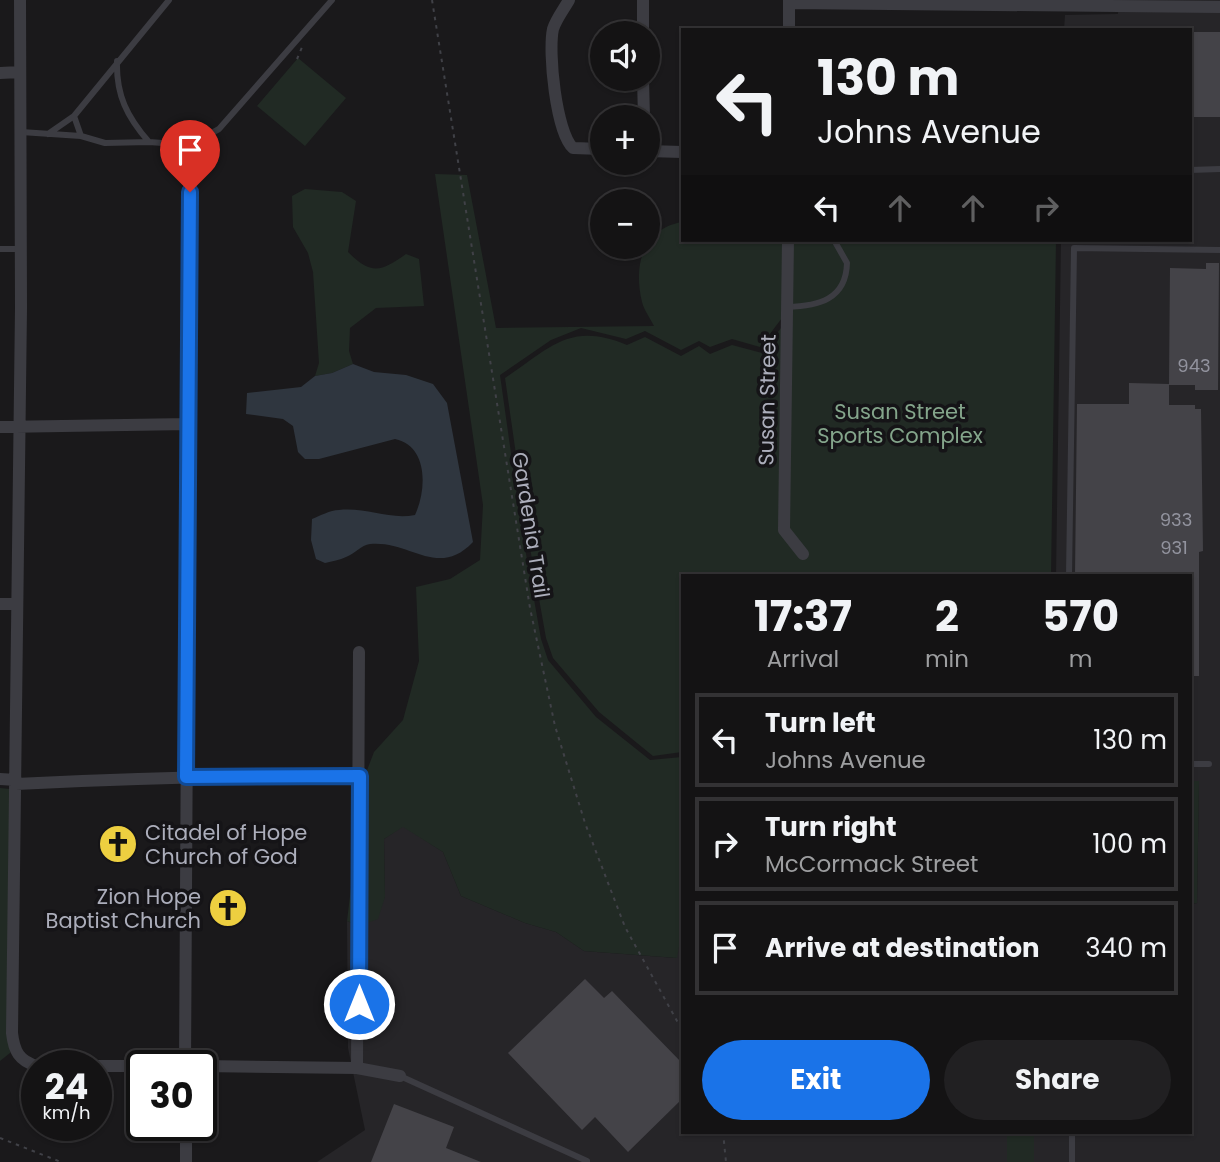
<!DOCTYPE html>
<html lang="en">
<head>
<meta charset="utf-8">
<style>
  body { margin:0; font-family:Poppins,sans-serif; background:#212022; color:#f1f3f6; height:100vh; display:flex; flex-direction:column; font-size:26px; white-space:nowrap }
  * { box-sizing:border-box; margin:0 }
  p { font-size:23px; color:#9d9ea0 }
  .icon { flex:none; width:38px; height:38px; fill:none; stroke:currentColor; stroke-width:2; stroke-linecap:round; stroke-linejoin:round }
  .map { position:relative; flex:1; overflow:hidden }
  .sheet { position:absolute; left:681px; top:574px; width:511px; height:560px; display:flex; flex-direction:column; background:#141314; border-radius:0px; box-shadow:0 2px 5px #0004,0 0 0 2px #333234 }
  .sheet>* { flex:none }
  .top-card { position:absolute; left:681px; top:28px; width:511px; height:214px; border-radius:0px; box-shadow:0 2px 5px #0004,0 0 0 2px #333234; background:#141314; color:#f1f3f6; overflow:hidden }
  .controls { position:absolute; left:590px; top:21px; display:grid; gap:14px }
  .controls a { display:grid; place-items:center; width:70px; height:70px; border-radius:50%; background:#141314; box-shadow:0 2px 5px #0004,0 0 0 2px #333234; font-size:35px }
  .speed { position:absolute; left:21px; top:1050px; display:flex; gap:14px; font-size:35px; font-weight:700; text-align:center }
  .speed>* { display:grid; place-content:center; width:91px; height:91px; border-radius:50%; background:#141314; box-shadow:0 2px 5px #0004,0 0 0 2px #333234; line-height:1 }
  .speed small { font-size:18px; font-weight:400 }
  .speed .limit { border:4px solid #111; border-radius:10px; background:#fff; color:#111 }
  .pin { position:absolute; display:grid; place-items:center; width:60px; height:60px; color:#fff; margin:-72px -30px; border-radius:50% 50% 50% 0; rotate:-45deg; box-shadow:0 0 7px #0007 }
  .pin .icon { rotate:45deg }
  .me { position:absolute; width:77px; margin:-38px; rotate:0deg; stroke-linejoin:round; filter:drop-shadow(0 0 5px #0008) }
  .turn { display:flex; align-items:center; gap:24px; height:147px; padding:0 21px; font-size:32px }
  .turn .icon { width:91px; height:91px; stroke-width:2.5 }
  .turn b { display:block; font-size:49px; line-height:60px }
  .lanes { display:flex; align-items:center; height:66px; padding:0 21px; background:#0003; justify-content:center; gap:35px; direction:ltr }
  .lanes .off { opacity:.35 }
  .eta { display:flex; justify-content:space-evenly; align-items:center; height:119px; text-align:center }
  .eta b { font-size:42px; font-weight:700; line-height:49px }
  .action { display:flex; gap:14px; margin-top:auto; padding:14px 21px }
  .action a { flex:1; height:80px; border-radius:42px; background:#1a73e8; color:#fff; font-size:28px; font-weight:700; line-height:80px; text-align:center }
  .action a+a { background:#212022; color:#f1f3f6 }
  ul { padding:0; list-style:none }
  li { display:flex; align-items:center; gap:21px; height:94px; margin:0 14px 10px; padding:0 7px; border:4px solid #333234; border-radius:0px }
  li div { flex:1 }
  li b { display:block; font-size:26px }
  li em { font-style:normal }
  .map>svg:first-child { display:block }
  .built { fill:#262528 }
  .green { fill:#212a24 }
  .water { fill:#2f363f }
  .building { fill:#444348 }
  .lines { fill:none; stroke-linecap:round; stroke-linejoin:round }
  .path { stroke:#404147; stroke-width:2; stroke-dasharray:3.5 5; stroke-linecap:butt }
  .lane { stroke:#3c3c42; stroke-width:6 }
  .street { stroke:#3c3c42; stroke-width:12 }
  .route-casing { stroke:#114b97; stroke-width:18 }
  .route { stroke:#1a73e8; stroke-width:12 }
  .labels { text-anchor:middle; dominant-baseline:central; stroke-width:7; stroke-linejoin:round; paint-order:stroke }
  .number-label { font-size:18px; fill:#92939e }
  .street-label { font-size:21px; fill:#acaebb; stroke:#151417 }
  .park-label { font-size:21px; fill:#84a58b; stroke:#151417 }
  .poi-label { font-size:21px; fill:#acaebb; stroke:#151417; text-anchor:start }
</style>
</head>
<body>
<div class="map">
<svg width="1220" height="1162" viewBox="0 0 1220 1162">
  <rect width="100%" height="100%" fill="#1a191b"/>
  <path class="built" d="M1118,0H1220V1162H1034V1132H1190V904L1197,903L1199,781H1190V576H1056L1061,240H1190V30H1064L1065,15L1118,14Z
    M403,826L443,852L461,896L525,923L556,932L584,951L676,958L682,930V1132H1007V1162H317L365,1130L348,1048L347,921L359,926L385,897L384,839Z"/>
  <path class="green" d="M298,58L346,98L305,146L257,106Z
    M435,174L467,175L496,328L654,326C650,318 644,310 642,302C633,264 643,229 682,222V240H783L782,318L760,347L732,339L710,347L699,341L681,350L645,331L626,339L581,328L551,340L500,375L522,531L541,639L548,660L596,717L650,760L682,757V930L677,958L584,951L556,932L525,923L461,896L443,852L403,827L384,839L385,897L378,919L359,926L347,921L364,778L374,752L403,720L419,661L416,587L450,579L480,560L483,505Z
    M305,189L342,192L356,201L348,252C371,275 381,272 406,254L419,259L424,306L376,308L350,328L349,351L353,364L332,373L315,376L319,363L313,272L308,253L293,227L292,196Z
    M788,240H1056L1051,576H682V752L653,756L599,712L553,658L546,638L527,531L505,378C550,348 570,321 627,345L645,337L681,356L699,346L710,354L732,345L762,353L787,320Z
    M1190,781H1199L1197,903L1190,904Z
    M0,788L10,789V1053L0,1061Z
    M1007,1132H1034V1162H1007Z"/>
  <path class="water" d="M353,364L374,372L406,375L433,384L447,403L473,542C438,579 410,540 370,544C361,545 355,554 346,557C340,560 332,561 325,563L316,559L311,540L312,519C320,516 330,510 339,510C366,507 389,520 415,515C427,489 428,446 395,439L319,459H305L298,452L293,426L283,419L246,414L247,393L301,387L315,376L332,373Z"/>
  <path class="building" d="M1190,32H1220V117H1190Z
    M1206,263H1219L1218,390H1195V385H1169V405H1195V409H1201L1203,551L1199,552V676H1190V576H1075L1077,404H1129V383L1169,384L1170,268L1206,269Z
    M585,979L604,998L612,991L682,1063V1099L628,1152L595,1117L582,1130L508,1053Z
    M394,1104L454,1127L446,1148L481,1162H371Z"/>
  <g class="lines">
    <path class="path" d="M432,0L530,608L555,726L585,823L625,927L682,1030
      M297,59L303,45
      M723,1132L726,1162
      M0,1138L61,1162"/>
    <path class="lane" d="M117,61C116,95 127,117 149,142L190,145L219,129L332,0
      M21,132L81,136L74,116L169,0
      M48,134L74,116
      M81,136L105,143L149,142
      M1190,170L1220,169
      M0,249H21
      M787,307C818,306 846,300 847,263L834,240
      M1069,576L1074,248L1220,250
      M1190,764H1209
      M400,1076L587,1161
      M1072,1132V1162"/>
    <path class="street" d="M20,0L21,308L12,1033C14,1051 19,1061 37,1066
      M569,0C564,9 556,19 553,29C548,52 556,132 573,148L602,149
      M643,0V33
      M789,3L1220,7
      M789,30V0
      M0,73L20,72
      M643,79L644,117
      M648,151L682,152
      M788,240L784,530L803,554
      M0,427L188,424
      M0,604H17
      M0,779L16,780
      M16,784C131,778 245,775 360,776
      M96,1066H142
      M185,1066L190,192
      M201,1066L357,1068L400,1076
      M357,1068L359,652
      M186,1125V1162"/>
  </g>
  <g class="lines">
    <defs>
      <path id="route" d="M190,192L186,777L360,776L359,1004"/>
    </defs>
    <use href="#route" class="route-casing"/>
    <use href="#route" class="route"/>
  </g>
  <defs>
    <symbol id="church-disc" viewBox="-11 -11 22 22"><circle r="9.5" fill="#edcf40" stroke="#151417"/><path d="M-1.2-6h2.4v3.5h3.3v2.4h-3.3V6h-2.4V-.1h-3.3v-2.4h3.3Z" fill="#111"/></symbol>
  </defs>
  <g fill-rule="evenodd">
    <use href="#church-disc" x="96" y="822" width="44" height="44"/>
    <use href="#church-disc" x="206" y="886" width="44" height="44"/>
  </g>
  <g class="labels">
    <g class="number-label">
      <text x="1194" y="365">943</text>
      <text x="1176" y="519">933</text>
      <text x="1174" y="547">931</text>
    </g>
    <g class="street-label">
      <text transform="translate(767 400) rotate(-89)">Susan Street</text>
      <text transform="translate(531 525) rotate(81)">Gardenia Trail</text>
    </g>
    <g class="park-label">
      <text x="900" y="411">Susan Street<tspan x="900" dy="24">Sports Complex</tspan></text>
    </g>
    <g class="poi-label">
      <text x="145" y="832">Citadel of Hope<tspan x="145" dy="24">Church of God</tspan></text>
      <text x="201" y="896" text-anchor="end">Zion Hope<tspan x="201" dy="24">Baptist Church</tspan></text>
    </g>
  </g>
</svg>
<div class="controls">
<a><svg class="icon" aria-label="sound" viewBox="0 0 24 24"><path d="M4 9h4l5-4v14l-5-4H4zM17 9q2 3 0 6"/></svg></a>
<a>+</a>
<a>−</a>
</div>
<div class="speed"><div>24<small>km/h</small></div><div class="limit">30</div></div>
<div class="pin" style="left:190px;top:192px;background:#d93025"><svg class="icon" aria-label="arrive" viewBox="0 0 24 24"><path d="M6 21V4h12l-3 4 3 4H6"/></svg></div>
<svg class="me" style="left:359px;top:1004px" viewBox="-20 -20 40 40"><circle r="17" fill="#1a73e8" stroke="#fff" stroke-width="3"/><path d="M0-11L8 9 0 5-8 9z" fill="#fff"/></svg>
<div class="top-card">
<div class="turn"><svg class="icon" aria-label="left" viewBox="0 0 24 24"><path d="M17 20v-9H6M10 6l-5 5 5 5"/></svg><div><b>130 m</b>Johns Avenue</div></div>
<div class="lanes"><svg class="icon" aria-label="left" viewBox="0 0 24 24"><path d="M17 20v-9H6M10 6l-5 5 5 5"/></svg><svg class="icon off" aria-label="ahead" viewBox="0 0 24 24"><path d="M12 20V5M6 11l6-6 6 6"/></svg><svg class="icon off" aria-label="ahead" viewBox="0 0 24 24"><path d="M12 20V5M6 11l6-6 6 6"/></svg><svg class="icon off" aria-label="right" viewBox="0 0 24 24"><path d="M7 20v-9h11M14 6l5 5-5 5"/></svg></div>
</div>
<section class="sheet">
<div class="eta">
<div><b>17:37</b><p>Arrival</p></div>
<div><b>2</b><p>min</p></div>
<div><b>570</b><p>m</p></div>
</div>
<ul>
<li><svg class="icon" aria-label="left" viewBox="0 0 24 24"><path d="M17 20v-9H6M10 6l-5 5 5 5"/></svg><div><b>Turn left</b><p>Johns Avenue</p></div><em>130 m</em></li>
<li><svg class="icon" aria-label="right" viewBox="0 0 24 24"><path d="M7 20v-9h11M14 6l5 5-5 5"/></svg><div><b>Turn right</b><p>McCormack Street</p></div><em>100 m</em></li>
<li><svg class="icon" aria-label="arrive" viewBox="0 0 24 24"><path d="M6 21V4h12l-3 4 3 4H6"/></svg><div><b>Arrive at destination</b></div><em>340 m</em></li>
</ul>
<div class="action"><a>Exit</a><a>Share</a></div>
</section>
</div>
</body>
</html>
